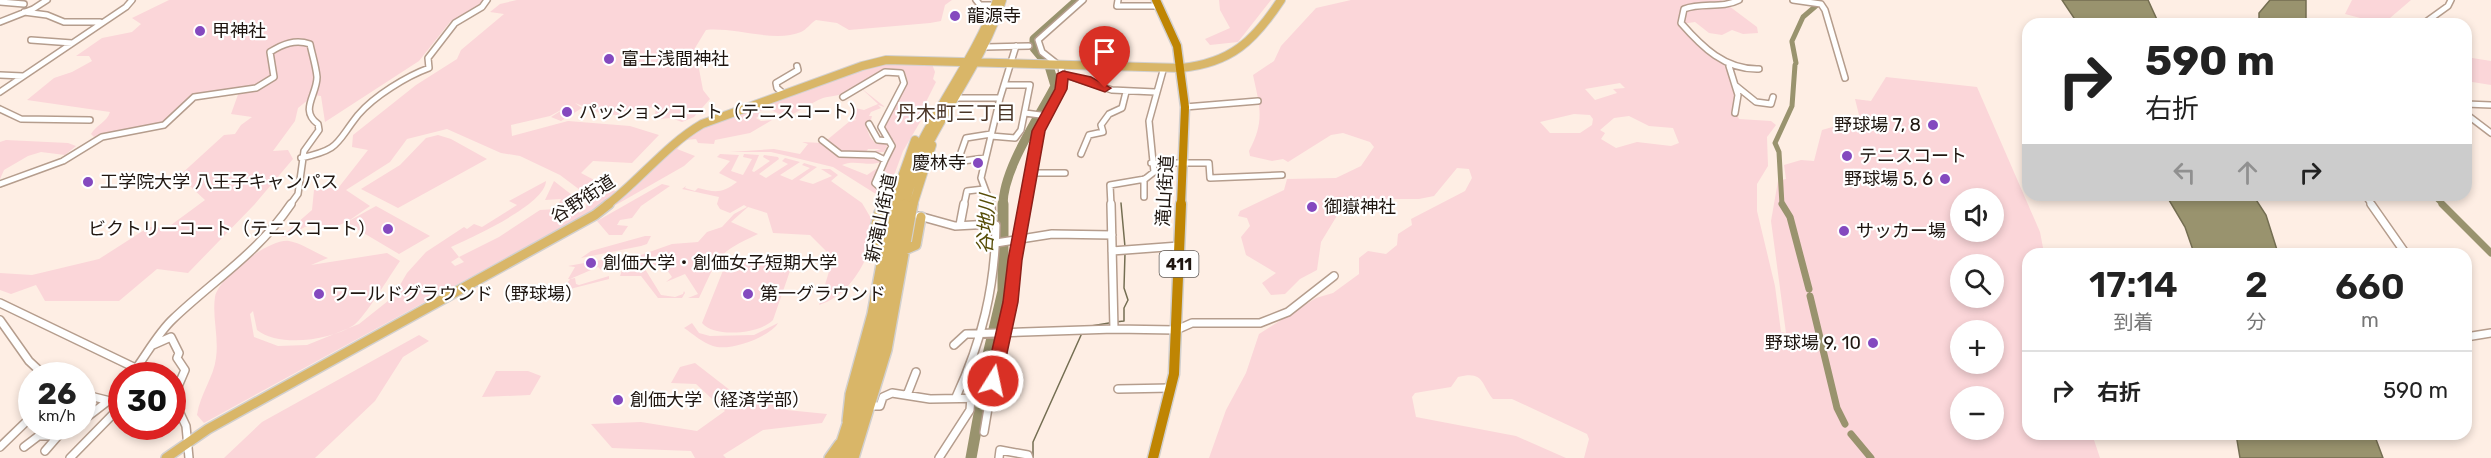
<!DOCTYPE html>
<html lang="ja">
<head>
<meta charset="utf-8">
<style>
  body { margin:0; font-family:Rubik,"Noto Sans JP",sans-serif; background:#f6f6f6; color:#222; height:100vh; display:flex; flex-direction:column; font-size:22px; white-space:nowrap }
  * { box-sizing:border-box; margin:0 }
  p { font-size:20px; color:#767676 }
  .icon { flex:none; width:33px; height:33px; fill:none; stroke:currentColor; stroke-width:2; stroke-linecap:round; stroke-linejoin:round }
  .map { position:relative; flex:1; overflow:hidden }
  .panel { position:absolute; left:2022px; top:248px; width:450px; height:192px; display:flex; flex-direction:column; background:#fff; border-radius:18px; box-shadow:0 3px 9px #0003 }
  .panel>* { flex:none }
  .hud { position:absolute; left:2022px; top:18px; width:450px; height:183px; border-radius:18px; box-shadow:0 3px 9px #0003; background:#fff; color:#222; overflow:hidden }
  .controls { position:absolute; left:1950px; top:188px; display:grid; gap:12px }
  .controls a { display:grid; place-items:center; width:54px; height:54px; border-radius:50%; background:#fff; box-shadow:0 3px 9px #0003; font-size:30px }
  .speed { position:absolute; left:18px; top:362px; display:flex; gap:12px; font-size:30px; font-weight:700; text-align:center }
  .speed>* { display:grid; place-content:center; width:78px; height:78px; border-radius:50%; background:#fff; box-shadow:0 3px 9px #0003; line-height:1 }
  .speed small { font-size:15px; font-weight:400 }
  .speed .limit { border:9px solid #d22; background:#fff; color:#111 }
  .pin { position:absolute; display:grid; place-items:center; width:51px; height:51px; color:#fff; margin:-62px -26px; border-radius:50% 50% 50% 0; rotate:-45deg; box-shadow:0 0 6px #0007 }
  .pin .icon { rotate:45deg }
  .me { position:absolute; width:66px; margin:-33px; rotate:10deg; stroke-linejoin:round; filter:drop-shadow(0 0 4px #0008) }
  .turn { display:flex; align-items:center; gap:21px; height:126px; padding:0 24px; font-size:27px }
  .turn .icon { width:78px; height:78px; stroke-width:2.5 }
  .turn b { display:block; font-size:42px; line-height:51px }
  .lanes { display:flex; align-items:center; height:57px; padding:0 24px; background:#0003; justify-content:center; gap:30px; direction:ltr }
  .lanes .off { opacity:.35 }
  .eta { display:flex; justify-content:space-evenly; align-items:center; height:102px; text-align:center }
  .eta b { font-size:36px; font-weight:600; line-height:42px }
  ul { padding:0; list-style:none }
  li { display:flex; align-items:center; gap:18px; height:78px; padding:0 24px; border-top:2px solid #e0e0e0 }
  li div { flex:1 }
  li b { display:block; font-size:22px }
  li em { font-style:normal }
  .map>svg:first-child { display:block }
  .green { fill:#fbd6d9; fill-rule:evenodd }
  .water { fill:#99936e; stroke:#746e52; stroke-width:1.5 }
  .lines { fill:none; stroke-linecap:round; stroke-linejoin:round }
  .stream { stroke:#746e52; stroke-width:1.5 }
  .canal-far1 { stroke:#99936e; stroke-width:5 }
  .canal { stroke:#99936e; stroke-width:7 }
  .river-far1 { stroke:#99936e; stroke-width:9 }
  .river { stroke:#99936e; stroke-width:11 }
  .minor-far1-casing { stroke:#b59d8d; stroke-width:8 }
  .minor-casing { stroke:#b59d8d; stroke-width:10 }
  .major-far1-casing { stroke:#d2d0cf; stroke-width:10 }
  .major-casing { stroke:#d2d0cf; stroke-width:12 }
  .highway-far1-casing { stroke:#d2d0cf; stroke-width:11 }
  .highway-casing { stroke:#d2d0cf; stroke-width:13 }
  .minor-far1 { stroke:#fff; stroke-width:5 }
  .minor { stroke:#fff; stroke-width:7 }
  .major-far1 { stroke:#d9b668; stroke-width:8 }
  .major { stroke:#d9b668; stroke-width:9 }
  .highway-far1 { stroke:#bf8503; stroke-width:8 }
  .highway { stroke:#bf8503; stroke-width:10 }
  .route { fill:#d93025; stroke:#8d1f18; stroke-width:1.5 }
  .poi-dot { fill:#8449bf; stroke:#fff; stroke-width:2 }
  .labels { text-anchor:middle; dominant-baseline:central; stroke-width:4.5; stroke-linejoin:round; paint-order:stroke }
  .shield { fill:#fff; stroke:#625c58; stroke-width:1.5 }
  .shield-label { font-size:16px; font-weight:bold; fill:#1f1610 }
  .poi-label { font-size:18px; fill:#1f1610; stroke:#fff; text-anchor:start }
  .street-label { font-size:18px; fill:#1f1610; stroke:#fff }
  .neighbourhood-label { font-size:20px; fill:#493527; stroke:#fff }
  .water-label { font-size:20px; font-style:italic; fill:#574d07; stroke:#fff }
</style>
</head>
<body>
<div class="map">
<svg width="2491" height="458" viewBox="0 0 2491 458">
  <rect width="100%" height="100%" fill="#feeee4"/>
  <path class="green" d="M169,0H484L474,10L450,22L419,61L325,122L321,96L314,95L298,108L295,121L273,151L288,150L293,159L254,205L188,273L157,269L119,301H45L36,285L11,294L0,290V273L32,275L99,259L149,227L167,228L205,200L179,176L224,135L235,134L241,125L252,117L231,114L240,89L199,94L187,98L171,118L158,125L94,137L91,134C96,125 107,122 110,112L27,100L54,78L72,72L92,61L89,56H76L102,38L132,32L141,24L132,18Z
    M517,0H952L945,5L941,21L930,23L849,30L837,23L816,20C811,23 806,30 801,32C775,43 735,27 706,30L695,48L703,90L710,99L694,117L682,122L671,118L659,119L655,115L656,107L636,109L623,116L600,113L575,103L582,108L561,121L551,117L570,105L550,116L511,125L512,136L568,121L630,126L659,135L632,163L593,161L581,173L617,192L602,205L204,423L197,415C200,394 214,377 216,358C219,337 212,317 215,297C218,278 269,238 289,241C301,243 316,253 328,258L311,265L387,253L400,261C390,275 365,317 354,325C331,340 280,348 257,330L253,311L250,314L254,337L278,346L307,345L359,324L393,297L407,273L426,252L464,227L467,229L474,224L482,227L517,205L509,201L546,181C545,205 472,237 451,247L459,257L451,262L455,266L464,262L459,257L499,237L540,210L556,209L561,199L545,200L554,181L572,195L579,213L586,209L587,198L584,193L560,175L520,156L501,153L447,129L407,139L390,162L346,190L370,206L347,222L376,206L430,236L399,254L345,222C334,230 325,223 312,225C301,226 294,237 281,237L312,210L314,190L339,187L368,150L352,147L353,135L416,85L457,59L461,50L504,14L490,12L500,4Z
    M1219,0H1271L1238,42L1210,45L1205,39L1230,28L1220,10Z
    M1351,0H1721L1757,27L1758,33L1743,34L1732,30L1722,35L1709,33L1695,22L1681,24C1692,42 1713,48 1726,64C1738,79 1732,105 1739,119L1771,121L1776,125L1767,137L1768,166L1757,184V211L1775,286L1781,332L1786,333L1771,221L1778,181L1786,179L1784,165L1801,160L1814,161L1822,130L1860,119L1855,99L1871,101L1886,77L1977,87L2040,232L2044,253L2028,254V434H2092L2100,458H1584L1589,439L1587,434L1512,399H1493C1481,384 1484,370 1458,377L1451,387L1415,393L1412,397L1416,417L1516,436L1566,458H1209L1226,410L1246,373L1259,334L1316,298L1333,293L1359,274V258L1368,251L1386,254L1397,245L1398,234L1412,225L1411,219L1465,191L1472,178L1469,169L1457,168L1434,196L1419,199H1388L1377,203L1363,213L1338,214L1321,242L1317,270L1300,279L1285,294L1271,295L1262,283L1276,273L1246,255L1241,237L1250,226L1247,218L1238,216L1240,211L1284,190L1287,179L1336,178L1361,166L1374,147L1370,142L1343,133L1331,135L1288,162L1283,159L1272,161L1250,156L1249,151C1265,121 1260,107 1253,75L1274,61L1281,46L1316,8ZM1620,83L1625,88L1613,89L1617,93L1595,100L1585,89ZM1574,114L1590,115L1593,119L1592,125L1580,133H1550L1540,122ZM1629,116L1649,126L1673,128L1679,143L1671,146L1637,142L1616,148L1601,139L1605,133L1600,130L1614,118ZM1960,198H1994V231H1960ZM1960,264H1994V297H1960ZM1960,330H1994V363H1960ZM1960,396H1994V429H1960Z
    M2352,0H2411L2383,24L2345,14Z
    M2466,57L2491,61V85L2466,81Z
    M890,62L932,64L935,72L933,79L936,82L922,110L926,112L903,151L889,189L878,181L896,145L884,128L908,82L905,73C885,61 862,84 846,92C839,96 831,96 823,98C810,103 799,112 786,117L769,109L759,111L760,115L756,118L761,121L772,120L750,133L715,140L714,144L698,143L696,139L685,140L677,149L695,156L684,166L600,214C641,191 665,149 706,126L865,68Z
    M861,88L885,107L878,105L881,108L871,112L869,116H872L871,120L865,124L870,137L876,144H888L884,152L867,153L881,149H868L866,152H840L827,140L850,121L857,120L854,119L857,109L855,108L864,110L878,104Z
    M438,135L451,139L487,159L398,208L361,189L400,165L426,138Z
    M6,140L68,143L76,146L65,155L41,152L28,156L4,170L0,179V142Z
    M802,142L822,143L840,156L878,158L881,162C869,167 854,159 842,165L867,175L879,167L872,183L878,190L889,193L887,201L833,167L771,152H730L774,149L800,154L808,144Z
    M720,154L739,155L731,171L743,175L752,159L743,157L744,154L759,155L752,171L754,172L770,161L763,157L764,155L778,157L779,159L759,174L766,178L788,164L782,161L785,158L800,162L780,175L792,180L810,168L802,165L804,163L817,167L799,180L813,184L832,176L821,169H830L838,175L831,181L862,203L872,220L868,239L872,245C861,271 847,296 819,305L833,258L810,235L773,233L767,213L748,207L731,222L758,234C714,255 720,255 699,298H688L698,294L685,274L666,282L672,277L662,263L645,269L661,295L675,297L683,294L684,291L685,293L682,298H658L641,276H620L623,267L635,257L621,265L601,270L598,267L570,279L575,278L576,284L579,285L609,276V279L570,289L549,300L560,293L570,279H568L575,267L568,266L639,253L638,256L672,244L698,242L707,232L722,227L734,214L747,207L744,205L730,213L720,209L717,204L719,197L682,189L686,186L685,188L695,191L698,188C716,193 723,193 737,182L719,173L730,161L717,157Z
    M662,184L670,186L641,206L632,218L620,220L617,225L628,226L622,235H609L597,221Z
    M645,236H651L647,244L641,246L581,258L591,251Z
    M780,259L790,264L791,268L773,320C760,334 714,338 702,323L724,268L729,263L740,260Z
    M692,323L699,333L710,336L754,335L778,323C770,337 729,352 713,346C703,343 693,334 684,328Z
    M419,335L429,341L403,357L375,401L315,458H224L262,422Z
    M695,363L735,394L774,399L787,410L827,414L822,423L763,430L723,455L726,458H695L691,451L612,448L591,424L641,422L697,431L725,411L696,384L671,383L680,367Z
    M496,371H528L541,376L530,395L482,397Z"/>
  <path class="water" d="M2062,0H2148L2159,24H2078Z
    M2270,0H2306V24H2259V13Z
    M2166,195H2253L2266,215L2278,253H2194L2185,227Z
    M2236,434H2374L2383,458H2240Z"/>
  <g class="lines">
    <path class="stream" d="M1121,203L1125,247
      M1115,322L1124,321V308L1128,300L1124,288L1125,253
      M1085,327L1109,323
      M1033,458V442L1082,333"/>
    <path class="canal-far1" d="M1792,41L1803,17L1817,5
      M1792,42L1796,63
      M2433,195L2443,205
      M1782,205L1779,152L1775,143L1792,106L1795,65"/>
    <path class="canal" d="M1782,204L1790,217L1809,289
      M2442,204L2491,253
      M1810,296L1837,408L1845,424
      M1851,434L1871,458"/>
    <path class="river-far1" d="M1003,205C1003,169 1038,119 1055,86L1049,66L1034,48V39L1078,0"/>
    <path class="river" d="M975,386L983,376L1003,291V204
      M971,458L983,392V376"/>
    <defs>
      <path id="minor-far1" d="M976,0L980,5H990
        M1118,0L1117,6H1159
        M1739,0C1722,9 1702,2 1684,9L1681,23C1702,47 1725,70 1759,69
        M1793,0L1821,4L1825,10L1845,78
        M0,2L24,4
        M24,12L47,15L64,22H100
        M0,22L33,9L47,0
        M2423,24L2448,6L2451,0
        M31,40L72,43
        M986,47L1029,46
        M1729,66L1738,95L1735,113
        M1063,74L1112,90L1155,92
        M0,75L23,76
        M1735,85L1756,102L1771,104L1773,97
        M0,92L126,7L132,0
        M784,94L777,88L776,83L798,70L797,66
        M958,98H1000
        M2466,104L2491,105
        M1185,107L1258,101
        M0,109L21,119L90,120
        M1025,113L1048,116
        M2466,114L2491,133
        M869,124L878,140L889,141
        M991,136L1015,138L1021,130L1030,85H1004
        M822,140L840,154L875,155L885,160L892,146L881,127L904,83L901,73L885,72L843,97
        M1081,154L1089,135L1103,132L1101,125L1109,114L1122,108L1126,92
        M301,158C341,149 335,144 358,115C374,96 407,76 429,68L428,58L455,23L482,7L487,0
        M985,158L963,161L959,158L966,138L991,134
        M885,160L875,183L883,190L895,191
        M1151,163H1209L1210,178L1282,175
        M1031,173H1065
        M1144,179V197
        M0,184L63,161L102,137L164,125L194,97L256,88L274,77L270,52C283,44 295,39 310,44C312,54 316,66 317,77C317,95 299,110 318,124L319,130L304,151L298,194L290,205
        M2365,195L2372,205
        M964,205L967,191L984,189
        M991,205L981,178L1000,98L1016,46
        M1025,205C1030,182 1031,155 1039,132C1046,108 1066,93 1061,67L1042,52L1038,40L1083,0
        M1111,205L1110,185L1145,179L1154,172L1149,121L1164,67"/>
      <path id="minor" d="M1111,204L1114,329
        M2371,204L2406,254
        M919,216L955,226L992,224
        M960,225L964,204
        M996,243L1052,234L1112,235
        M1112,251L1179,246
        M0,303L150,375
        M0,320L29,361L44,375
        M2466,337L2491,333
        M153,345L171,337L179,353L177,358L185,370L179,384L172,390
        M954,345L966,334L1114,329L1176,330L1192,323H1260L1288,312L1334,276
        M137,367C148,352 159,332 173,319C215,279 257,254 291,204
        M1118,389L1171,388
        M82,394L122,404
        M907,395L916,372
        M172,396L186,426L189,458
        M956,397C982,341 995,287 996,225L992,224L991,204
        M871,406H880L883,397L892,393L930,399L990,398
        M82,421L108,401
        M984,432L998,349L1010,302L1025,204
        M41,436H58L75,426
        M0,447L32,416
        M24,447L45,431
        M45,451L58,436
        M70,458L122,405
        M939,458L970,410L971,398
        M999,458L1000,450L1028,455L1029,458"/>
      <path id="major-far1" d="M607,205C640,180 666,145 702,124L862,66L886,60L1181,68C1231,63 1254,41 1281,0
        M892,205L915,140
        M897,205C916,130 970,72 997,0
        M905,205C923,130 980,74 1002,0
        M913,205L932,145"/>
      <path id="major" d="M883,242H874L872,239L879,213L885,208
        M902,251L916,245L921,217
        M847,421L850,394L872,314L892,204
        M166,458L208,429L595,215L609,204
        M829,458L839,444
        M836,458L871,350L898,204
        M845,458L880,347L905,204
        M854,458L887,350L913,204"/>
      <path id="highway-far1" d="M1156,0L1177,46L1185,107L1181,205"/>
      <path id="highway" d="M1153,458L1174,374L1181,204"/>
    </defs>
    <use href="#minor-far1" class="minor-far1-casing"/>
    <use href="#minor" class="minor-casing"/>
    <use href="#major-far1" class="major-far1-casing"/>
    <use href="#major" class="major-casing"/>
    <use href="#highway-far1" class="highway-far1-casing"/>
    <use href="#highway" class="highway-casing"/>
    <use href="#minor-far1" class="minor-far1"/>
    <use href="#minor" class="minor"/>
    <use href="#major-far1" class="major-far1"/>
    <use href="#major" class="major"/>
    <use href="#highway-far1" class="highway-far1"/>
    <use href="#highway" class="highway"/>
  </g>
  <path class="route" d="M1063,71L1091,77L1111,88L1105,92L1068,79L1067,89L1045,131L1022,260L1018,302L1001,381L993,387L985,381L1003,302L1008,260L1032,131L1055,89L1057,74Z"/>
  <g class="poi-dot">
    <circle cx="955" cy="16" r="6"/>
    <circle cx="200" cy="31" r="6"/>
    <circle cx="609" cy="59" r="6"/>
    <circle cx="567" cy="112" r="6"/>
    <circle cx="1933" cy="125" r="6"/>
    <circle cx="1847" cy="156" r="6"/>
    <circle cx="978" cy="163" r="6"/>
    <circle cx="1945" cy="179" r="6"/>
    <circle cx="88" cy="182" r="6"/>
    <circle cx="1312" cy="207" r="6"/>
    <circle cx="388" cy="229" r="6"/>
    <circle cx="1844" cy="231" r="6"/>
    <circle cx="591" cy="263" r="6"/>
    <circle cx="319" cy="294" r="6"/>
    <circle cx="748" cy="294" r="6"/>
    <circle cx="1873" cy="343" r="6"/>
    <circle cx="618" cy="400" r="6"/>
  </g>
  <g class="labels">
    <rect class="shield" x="1159.5" y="251" width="39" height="26" rx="4.5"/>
    <g class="shield-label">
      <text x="1179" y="264">411</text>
    </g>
    <g class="poi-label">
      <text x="967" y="16">龍源寺</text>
      <text x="212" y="31">甲神社</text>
      <text x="621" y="59">富士浅間神社</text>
      <text x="579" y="112">パッションコート（テニスコート）</text>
      <text x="1921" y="125" text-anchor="end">野球場 7, 8</text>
      <text x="1859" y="156">テニスコート</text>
      <text x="966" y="163" text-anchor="end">慶林寺</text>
      <text x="1933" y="179" text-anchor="end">野球場 5, 6</text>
      <text x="100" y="182">工学院大学 八王子キャンパス</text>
      <text x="1324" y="207">御嶽神社</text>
      <text x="376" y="229" text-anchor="end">ビクトリーコート（テニスコート）</text>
      <text x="1856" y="231">サッカー場</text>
      <text x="603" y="263">創価大学・創価女子短期大学</text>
      <text x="331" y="294">ワールドグラウンド（野球場）</text>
      <text x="760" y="294">第一グラウンド</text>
      <text x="1861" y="343" text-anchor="end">野球場 9, 10</text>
      <text x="630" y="400">創価大学（経済学部）</text>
    </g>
    <g class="street-label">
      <text transform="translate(1165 191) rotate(-87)">滝山街道</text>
      <text transform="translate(583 199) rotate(-33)">谷野街道</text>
      <text transform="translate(881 218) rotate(-78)">新滝山街道</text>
    </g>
    <g class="neighbourhood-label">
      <text x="956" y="113">丹木町三丁目</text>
    </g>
    <g class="water-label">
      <text transform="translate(986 224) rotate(-87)">谷地川</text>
    </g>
  </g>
</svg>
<div class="controls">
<a><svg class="icon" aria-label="sound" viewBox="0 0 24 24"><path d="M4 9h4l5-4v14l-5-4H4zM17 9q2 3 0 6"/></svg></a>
<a><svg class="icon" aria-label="search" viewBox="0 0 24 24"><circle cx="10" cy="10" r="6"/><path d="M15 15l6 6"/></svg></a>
<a>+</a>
<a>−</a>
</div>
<div class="speed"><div>26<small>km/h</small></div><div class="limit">30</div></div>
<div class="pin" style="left:1105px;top:88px;background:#d93025"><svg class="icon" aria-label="arrive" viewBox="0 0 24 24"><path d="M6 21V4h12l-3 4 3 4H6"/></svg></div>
<svg class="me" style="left:993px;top:381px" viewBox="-20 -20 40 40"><circle r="17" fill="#d93025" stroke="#fff" stroke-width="3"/><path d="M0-11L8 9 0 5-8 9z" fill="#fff"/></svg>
<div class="hud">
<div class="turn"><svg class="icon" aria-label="right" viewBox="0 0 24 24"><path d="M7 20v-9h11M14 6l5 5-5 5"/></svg><div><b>590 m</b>右折</div></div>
<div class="lanes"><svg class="icon off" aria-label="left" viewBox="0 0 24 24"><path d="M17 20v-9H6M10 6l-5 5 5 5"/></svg><svg class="icon off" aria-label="ahead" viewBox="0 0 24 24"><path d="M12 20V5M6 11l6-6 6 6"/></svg><svg class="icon" aria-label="right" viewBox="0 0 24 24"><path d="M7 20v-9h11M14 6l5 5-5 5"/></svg></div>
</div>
<section class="panel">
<div class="eta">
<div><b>17:14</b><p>到着</p></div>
<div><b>2</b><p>分</p></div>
<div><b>660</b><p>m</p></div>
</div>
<ul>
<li><svg class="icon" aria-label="right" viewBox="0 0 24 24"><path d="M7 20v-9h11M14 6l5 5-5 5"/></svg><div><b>右折</b></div><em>590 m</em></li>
</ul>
</section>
</div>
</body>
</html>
